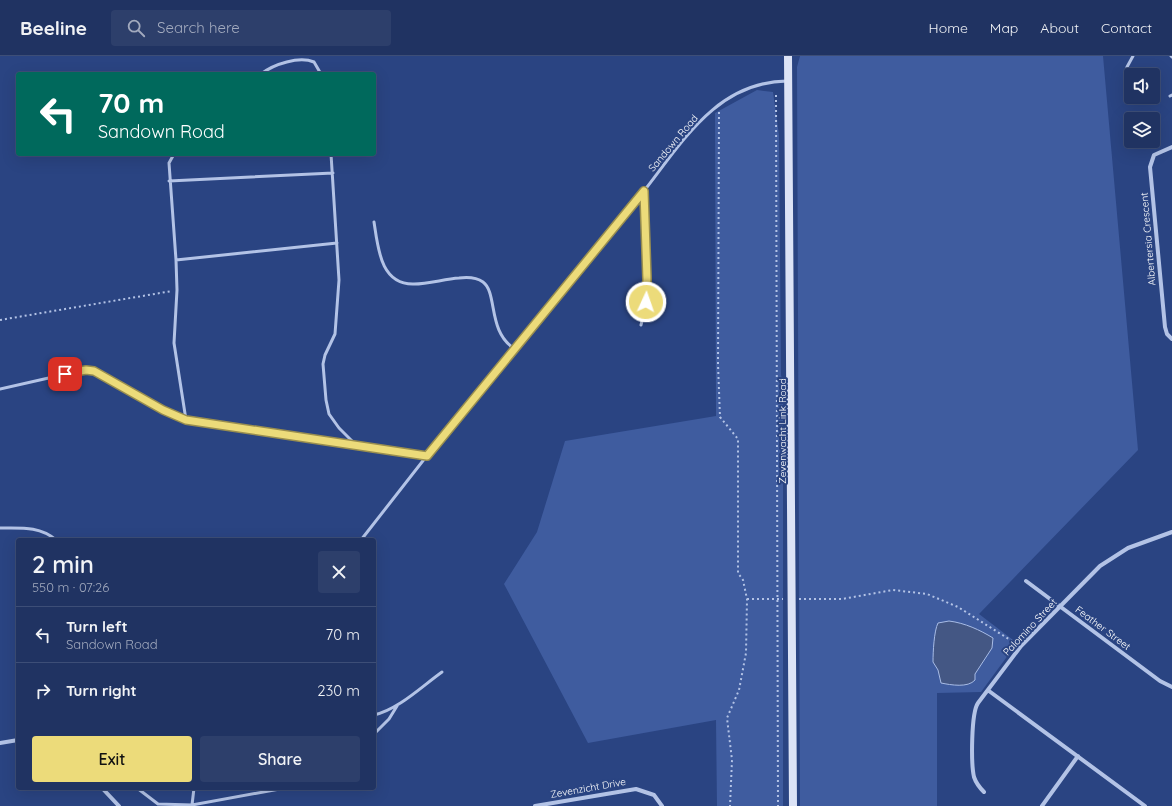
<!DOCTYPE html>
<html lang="en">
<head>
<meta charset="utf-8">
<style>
  body { margin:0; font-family:Quicksand,sans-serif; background:#2d3f6b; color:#f1f3f6; height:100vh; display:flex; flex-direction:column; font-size:15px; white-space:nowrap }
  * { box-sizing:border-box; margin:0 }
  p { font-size:13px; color:#a2aabe }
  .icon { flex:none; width:22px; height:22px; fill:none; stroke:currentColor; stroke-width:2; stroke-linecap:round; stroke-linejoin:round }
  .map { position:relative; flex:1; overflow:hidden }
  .panel { position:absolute; left:16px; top:482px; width:360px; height:252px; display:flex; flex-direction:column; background:#203362; border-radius:4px; box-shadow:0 4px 16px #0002,0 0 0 1px #3d4e77 }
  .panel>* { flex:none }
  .hud { position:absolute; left:16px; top:16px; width:360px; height:84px; border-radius:4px; box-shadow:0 4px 16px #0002,0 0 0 1px #3d4e77; background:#00695c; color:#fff; overflow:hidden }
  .fabs { position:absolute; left:1124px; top:12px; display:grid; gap:8px }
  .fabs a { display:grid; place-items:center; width:36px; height:36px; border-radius:4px; background:#203362; box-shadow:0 4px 16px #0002,0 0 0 1px #3d4e77; font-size:20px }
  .pin { position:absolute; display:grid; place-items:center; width:34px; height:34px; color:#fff; margin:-17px; border-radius:8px; box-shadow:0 2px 6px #0006 }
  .me { position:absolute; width:44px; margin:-22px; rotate:3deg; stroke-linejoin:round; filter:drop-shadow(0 0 3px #0008) }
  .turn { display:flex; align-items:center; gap:14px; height:84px; padding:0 16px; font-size:18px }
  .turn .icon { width:52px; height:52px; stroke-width:2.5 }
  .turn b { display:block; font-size:28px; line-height:34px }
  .round { display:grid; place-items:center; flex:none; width:42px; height:42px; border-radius:4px; background:#2d3f6b }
  .overview { display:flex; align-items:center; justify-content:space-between; height:68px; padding:0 16px }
  h1 { font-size:24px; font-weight:600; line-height:30px }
  .primary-button { display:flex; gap:8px; margin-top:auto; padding:8px 16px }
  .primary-button a { flex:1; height:46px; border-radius:4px; background:#ecdb7a; color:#111; font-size:16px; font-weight:600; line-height:46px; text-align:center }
  .primary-button a+a { background:#2d3f6b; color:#f1f3f6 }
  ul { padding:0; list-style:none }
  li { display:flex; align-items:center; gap:12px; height:56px; padding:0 16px; border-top:1px solid #3d4e77 }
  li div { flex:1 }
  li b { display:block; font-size:15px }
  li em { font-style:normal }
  header { display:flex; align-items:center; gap:24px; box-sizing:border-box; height:56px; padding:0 20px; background:#203362; border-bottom:1px solid #3d4e77 }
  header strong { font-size:19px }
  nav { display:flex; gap:22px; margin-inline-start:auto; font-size:14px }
  .search { width:280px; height:36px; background:#2d3f6b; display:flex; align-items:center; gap:10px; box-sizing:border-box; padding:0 14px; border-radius:4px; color:#a2aabe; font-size:15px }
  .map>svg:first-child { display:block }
  .green { fill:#3f5c9f }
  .water { fill:#445784; stroke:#a8bce6 }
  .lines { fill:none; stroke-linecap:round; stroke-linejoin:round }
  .path { stroke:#b3c3e6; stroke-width:2; stroke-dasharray:2 3; stroke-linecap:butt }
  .lane { stroke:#b3c3e6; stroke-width:3 }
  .street { stroke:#b3c3e6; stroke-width:4 }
  .secondary { stroke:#dce3f6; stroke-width:8 }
  .route-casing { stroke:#998e4f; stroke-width:10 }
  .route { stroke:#ecdb7a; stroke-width:7 }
  .labels { text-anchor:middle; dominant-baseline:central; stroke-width:4; stroke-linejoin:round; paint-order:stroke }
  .street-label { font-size:10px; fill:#fff; stroke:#2a4482 }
</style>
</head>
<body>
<header>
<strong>Beeline</strong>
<div class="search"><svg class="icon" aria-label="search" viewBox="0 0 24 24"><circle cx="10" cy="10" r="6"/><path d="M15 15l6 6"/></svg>Search here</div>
<nav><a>Home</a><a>Map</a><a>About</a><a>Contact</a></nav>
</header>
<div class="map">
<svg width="1172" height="750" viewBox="0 0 1172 750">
  <rect width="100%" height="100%" fill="#2a4482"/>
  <path class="green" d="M800,0H1103L1138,394L979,558L1017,587L981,636L937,637V750H800L797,11Z
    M757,34L773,36L779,79L781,319L783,327V750H717L716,664L588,687L504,528L537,476L565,385L716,360L715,57Z"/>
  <path class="water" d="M949,565C965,567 980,574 993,582L992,592L975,618V624C968,632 951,629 941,627L938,614L933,606C933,596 934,575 938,567Z"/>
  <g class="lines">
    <path class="path" d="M776,39L778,750
      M719,56L718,308L720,361L738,383V517L743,524L747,543L746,597L739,634L727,662L732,704L730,750
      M0,264L172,235
      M747,543H783
      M799,543H842L893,534L927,538L958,551L1015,587"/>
    <path class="lane" d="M1171,0L1172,1
      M261,18C274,8 299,0 314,6L321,18
      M1126,35L1127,11L1133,0
      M1170,40L1172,39
      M174,98L169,107L176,204L177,234L174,287L186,364
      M331,98L339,224L335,278L325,299L323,308L326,344L329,358L339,372L356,389
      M169,125L333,117
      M374,166C378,191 380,229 414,228C429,228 444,223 459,222C467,221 476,221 483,226C498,237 487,276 515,293
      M176,204L337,187
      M641,269C653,229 646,177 644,135
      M0,333L75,316L94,315L163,354L186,364L427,400
      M0,472C21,472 40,470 56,484
      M361,484L447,374L644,135C683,85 717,26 787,25
      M374,659C399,653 421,631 442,616
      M374,678L389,663L397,650
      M137,732L158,748L192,749L285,732
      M192,749L194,732"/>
    <path class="street" d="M1172,91L1154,99L1150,111L1165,271L1167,278L1172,283
      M1026,525L1160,625L1172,631
      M989,635L1145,750
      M0,687L18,684
      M102,732L119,750
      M984,736C980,732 976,727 974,721C971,708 971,657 978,647L1021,590L1100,510L1128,492L1172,476
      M535,750L636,733L654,739L662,750
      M1042,750L1078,700"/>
    <path class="secondary" d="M788,0L793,750"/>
  </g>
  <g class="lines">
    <defs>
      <path id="route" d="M65,318L86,314L94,315L163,354L186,364L427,400L644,135L647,223L646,246"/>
    </defs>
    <use href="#route" class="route-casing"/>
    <use href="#route" class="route"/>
  </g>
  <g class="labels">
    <g class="street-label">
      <text transform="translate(673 87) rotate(-50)">Sandown Road</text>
      <text transform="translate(1148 183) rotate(-95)">Albertersia Crescent</text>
      <text transform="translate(782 375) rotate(-90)">Zevenwacht Link Road</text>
      <text transform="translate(1030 571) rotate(-47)">Palomino Street</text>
      <text transform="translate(1103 572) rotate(37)">Feather Street</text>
      <text transform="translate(588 732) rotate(-10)">Zevenzicht Drive</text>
    </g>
  </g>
</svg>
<div class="fabs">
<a><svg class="icon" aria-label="sound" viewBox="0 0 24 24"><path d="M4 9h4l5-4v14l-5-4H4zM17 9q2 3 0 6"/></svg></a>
<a><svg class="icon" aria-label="layers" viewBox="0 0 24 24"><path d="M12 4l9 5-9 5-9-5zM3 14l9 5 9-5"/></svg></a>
</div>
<div class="pin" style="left:65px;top:318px;background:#d93025"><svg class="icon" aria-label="arrive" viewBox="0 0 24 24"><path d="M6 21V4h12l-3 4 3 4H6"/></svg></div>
<svg class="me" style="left:646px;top:246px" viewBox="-20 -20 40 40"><circle r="17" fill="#ecdb7a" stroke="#fff" stroke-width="3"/><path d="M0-11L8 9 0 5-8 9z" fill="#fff"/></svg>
<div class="hud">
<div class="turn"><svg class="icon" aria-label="left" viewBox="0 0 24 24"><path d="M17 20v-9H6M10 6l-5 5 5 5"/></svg><div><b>70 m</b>Sandown Road</div></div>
</div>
<section class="panel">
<div class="overview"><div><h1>2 min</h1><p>550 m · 07:26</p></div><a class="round"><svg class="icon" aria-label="close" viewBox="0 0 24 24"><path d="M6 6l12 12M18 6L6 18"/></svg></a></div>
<ul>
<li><svg class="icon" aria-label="left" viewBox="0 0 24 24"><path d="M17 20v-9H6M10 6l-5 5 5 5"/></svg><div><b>Turn left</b><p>Sandown Road</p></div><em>70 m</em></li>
<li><svg class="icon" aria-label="right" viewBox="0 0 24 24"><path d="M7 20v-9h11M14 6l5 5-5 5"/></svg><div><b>Turn right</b></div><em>230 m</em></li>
</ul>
<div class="primary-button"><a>Exit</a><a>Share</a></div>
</section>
</div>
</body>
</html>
